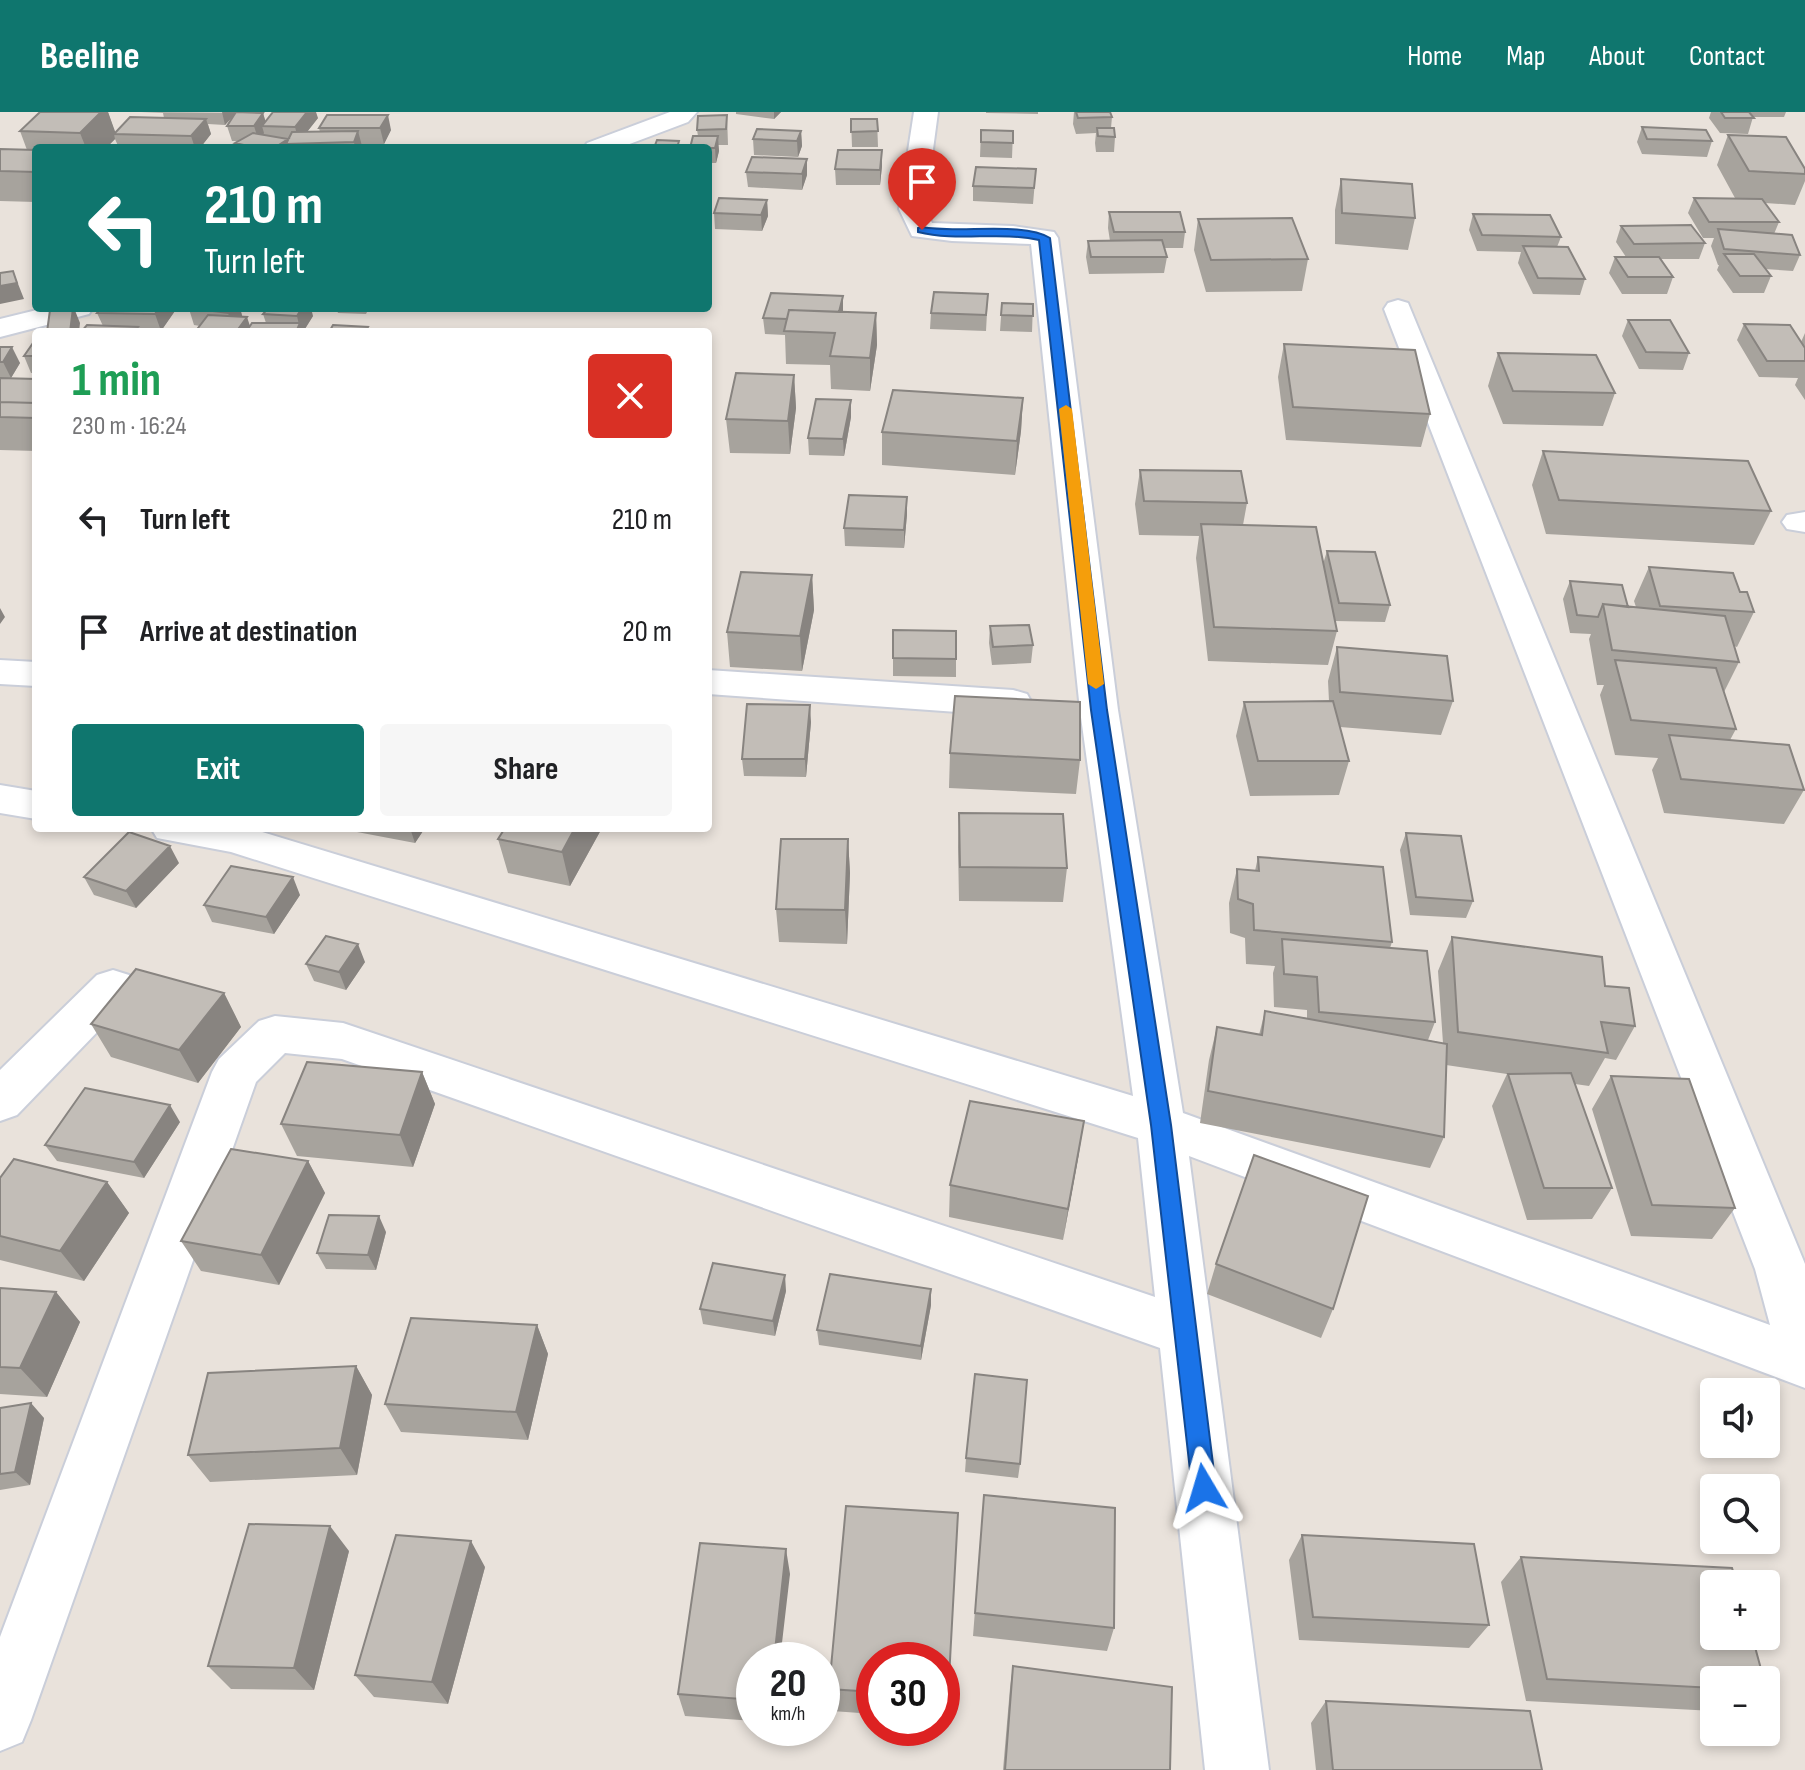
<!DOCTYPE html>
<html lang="en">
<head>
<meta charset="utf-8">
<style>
  body { margin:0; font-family:"Sofia Sans Condensed",sans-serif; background:#f6f6f6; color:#202124; height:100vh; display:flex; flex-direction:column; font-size:30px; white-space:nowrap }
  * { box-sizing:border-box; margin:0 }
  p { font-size:26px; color:#757577 }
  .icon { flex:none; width:44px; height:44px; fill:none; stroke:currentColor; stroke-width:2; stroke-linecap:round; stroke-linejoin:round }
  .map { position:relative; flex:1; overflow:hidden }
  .details { position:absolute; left:32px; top:216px; width:680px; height:504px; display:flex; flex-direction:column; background:#fff; border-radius:8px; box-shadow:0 4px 12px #0003 }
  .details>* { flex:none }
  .guide { position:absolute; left:32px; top:32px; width:680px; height:168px; border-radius:8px; box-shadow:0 4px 12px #0003; background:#0f766e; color:#fff; overflow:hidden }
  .tools { position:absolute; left:1700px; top:1266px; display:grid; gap:16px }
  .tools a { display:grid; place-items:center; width:80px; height:80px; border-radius:8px; background:#fff; box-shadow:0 4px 12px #0003; font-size:40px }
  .speed { position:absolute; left:736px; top:1530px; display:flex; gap:16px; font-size:40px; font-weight:700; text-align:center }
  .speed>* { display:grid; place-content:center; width:104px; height:104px; border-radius:50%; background:#fff; box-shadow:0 4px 12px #0003; line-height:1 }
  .speed small { font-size:20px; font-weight:400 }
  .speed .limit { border:12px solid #d22; background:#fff; color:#111 }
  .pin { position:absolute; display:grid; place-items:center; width:68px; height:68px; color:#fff; margin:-82px -34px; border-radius:50% 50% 50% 0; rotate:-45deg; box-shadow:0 0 8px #0007 }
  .pin .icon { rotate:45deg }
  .me { position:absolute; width:88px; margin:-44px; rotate:353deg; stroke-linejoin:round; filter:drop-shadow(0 0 6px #0008) }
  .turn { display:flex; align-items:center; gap:28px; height:168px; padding:0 40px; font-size:36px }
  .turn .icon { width:104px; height:104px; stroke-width:2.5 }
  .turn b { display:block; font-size:56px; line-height:68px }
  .round { display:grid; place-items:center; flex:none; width:84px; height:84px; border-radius:8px; background:#f6f6f6 }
  .headline { display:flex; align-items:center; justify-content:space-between; height:136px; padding:0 40px }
  h1 { font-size:48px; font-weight:700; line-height:60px; color:#1e9e55 }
  .action { display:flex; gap:16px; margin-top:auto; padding:16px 40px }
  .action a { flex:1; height:92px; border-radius:8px; background:#0f766e; color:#fff; font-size:32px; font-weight:700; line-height:92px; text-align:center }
  .action a+a { background:#f6f6f6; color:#202124 }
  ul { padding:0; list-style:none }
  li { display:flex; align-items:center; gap:24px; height:112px; padding:0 40px }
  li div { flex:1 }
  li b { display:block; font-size:30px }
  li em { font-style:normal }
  header { display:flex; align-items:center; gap:48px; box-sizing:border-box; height:112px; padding:0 40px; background:#0f766e; color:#fff }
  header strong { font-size:38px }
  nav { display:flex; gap:44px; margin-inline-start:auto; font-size:28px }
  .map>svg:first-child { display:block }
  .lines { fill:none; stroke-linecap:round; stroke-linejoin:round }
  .minor-casing { stroke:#caced9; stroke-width:4 }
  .minor { fill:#fff; fill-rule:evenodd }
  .wall { fill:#a7a39d }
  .shaded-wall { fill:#888480 }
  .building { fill:#c2bdb7; stroke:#888480; stroke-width:2 }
  .route { fill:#1a73e8; stroke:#114b97; stroke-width:2 }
  .slow { fill:#f59e0b }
</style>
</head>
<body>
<header>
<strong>Beeline</strong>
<nav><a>Home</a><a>Map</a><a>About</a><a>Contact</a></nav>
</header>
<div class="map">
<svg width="1805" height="1658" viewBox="0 0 1805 1658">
  <rect width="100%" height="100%" fill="#e9e2db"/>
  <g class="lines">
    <defs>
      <path id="minor" d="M670,0H697L688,10L619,36H584L587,31Z
        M914,0H938L925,97L932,111L1013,114L1054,120L1058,126L1118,598L1183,1001L1770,1213L1755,1157L1384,197L1388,191L1398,188L1408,191L1805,1152V1276L1189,1044L1269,1658H1205L1160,1236L342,947L285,941L256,970L31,1608L22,1630L0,1639V1525L212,960L219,947L259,909L275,904L343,911L1155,1185L1138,1026L231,740L157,726L151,716H249L1133,984L1080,598L1031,132L952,129L912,124L899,97Z
        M45,196H93L89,202L0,225V207Z
        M1805,400V420L1787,417L1782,410L1787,403Z
        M0,548L36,550V574L0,572Z
        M708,558L1013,578L1027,582L1032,591L1027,600L1013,604L708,582Z
        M0,673L36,679V707L0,701Z
        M113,858L129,863L136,875L129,887L17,1003L0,1009V958L97,863Z"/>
    </defs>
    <use href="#minor" class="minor-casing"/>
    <use href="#minor" class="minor"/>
  </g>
  <path class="wall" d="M40,0H108L115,21L164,6L163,1L141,0L263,1L265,9L318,6L307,20H320L319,16L327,3L391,18L384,32H362L380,33L381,36H236L235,31L238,29H232L227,14L235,2L225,13L208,12L211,22L200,36H119L115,27L106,36H36V90L0,89V37L27,38L20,19Z
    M736,0H781L774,7L736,2Z
    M986,0H1038V2L986,1Z
    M1074,0H1110L1112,5L1111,16L1115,25L1114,40H1096L1095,31L1096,21L1076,22L1073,12Z
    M1711,0H1786L1784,5H1753L1748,22L1720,21L1709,6Z
    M727,3L728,33H718L719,39L716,51H708V36L698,24L697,18Z
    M851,7H877L878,35H852Z
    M1642,15L1712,29L1707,45L1642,42L1637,30Z
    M981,18L1013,19L1012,46L980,45Z
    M801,19L802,34L798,45L754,43L753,27Z
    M1728,23L1805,57V69L1795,93L1765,91L1779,110L1774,122L1800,143L1793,159L1765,157L1771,164L1764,181H1733L1717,158L1719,153H1718L1711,134L1714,126H1703L1688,101L1694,86H1735L1717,53Z
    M882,54L880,73H836L835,57Z
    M1036,57L1033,92L973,89V74Z
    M746,60L807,63L802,78L748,75Z
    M1341,67L1415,106L1408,138L1335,132V98Z
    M767,88L768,104L762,119L715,117L714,101Z
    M1109,100L1185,120L1183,136H1164L1167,145L1164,161L1089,162L1086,145L1088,129H1110L1108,116Z
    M1473,102L1561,125L1557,135L1585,167L1580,183L1533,182L1518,151L1521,140L1477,139L1469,118Z
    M1198,107L1308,147L1302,179L1206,180L1194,138Z
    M1621,114L1705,131L1699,147H1661L1673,165L1667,182H1622L1609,161L1615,145H1626L1616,130Z
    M988,182L986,219L930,217L931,201Z
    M1002,191L1033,192L1032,220L1000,219Z
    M177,196L161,219L139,218L103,214L97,201Z
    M240,196L242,204L250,214L266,211L263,202L313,204L303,220H195L200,214L194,213L189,197Z
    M336,196H369L366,202L338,201Z
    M843,200L876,201L877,233L870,279L831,277L830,253L786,252L785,223L765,222L763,206Z
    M1628,208L1689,241L1683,258L1639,257L1622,224Z
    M1744,212L1801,230L1805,221V288L1795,273L1798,266L1759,265L1737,228Z
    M36,231V261H31L24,244Z
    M1284,232L1430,302L1421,335L1286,328L1278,265Z
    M0,235L20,251L11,266L36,267V339L0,338Z
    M1498,241L1615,281L1603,314L1503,312L1488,274Z
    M794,263L796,296L790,342L730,341L726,307Z
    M1023,286L1021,319L1015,363L882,353V320Z
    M851,288V305L844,344L809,343L808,326Z
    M1543,339L1771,399L1754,433L1546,422L1532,373Z
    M1140,358L1247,391L1243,413L1323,452L1327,439L1390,493L1385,510L1335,509L1337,519L1328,553L1208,549L1196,446L1199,424L1139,423L1135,392Z
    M907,402L904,436L845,434L844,416Z
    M1649,455L1740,480L1754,500L1737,535L1734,534L1739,550L1724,580L1736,617L1730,628L1804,678L1784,712L1664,701L1652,658L1658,646L1615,643L1600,583L1604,573H1597L1589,527L1591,522L1570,521L1563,487L1570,469L1628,495H1636L1634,489Z
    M812,463L814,498L802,559L730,555L727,520Z
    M990,514L1033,533L1031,551L992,553L989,531Z
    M893,518L956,519V565L893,564Z
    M1337,535L1453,589L1441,623L1340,615L1349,649L1339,683L1250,684L1236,624L1244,590L1329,589L1328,569Z
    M811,610L806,665L744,664L742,647Z
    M950,641L1080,648L1076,682L949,676Z
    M959,701L1067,756L1063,790L959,789L958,735Z
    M355,716H425L415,731L357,720Z
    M505,716H602L570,774L508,761L498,727Z
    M1406,721L1473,789L1466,806L1410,803L1400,738Z
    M848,727L850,761L847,832L779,830L776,797Z
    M1258,745L1392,830L1390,836L1435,910L1428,928L1443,931L1438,859L1452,825L1605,874L1635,914L1616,948L1605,946L1589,974L1575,972L1612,1076L1592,1107L1527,1108L1492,994L1507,962L1446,953L1444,1025L1430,1056L1200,1011L1209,948L1217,915L1259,923L1265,899L1307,906V898L1274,895L1273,861L1275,854L1246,852L1245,826L1230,821L1229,791L1237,757L1255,759Z
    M179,751L136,796L94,783L84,765Z
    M300,783L274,822L212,810L204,793Z
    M365,850L346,878L314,869L306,852Z
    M224,881L241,915L198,971L111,945L91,912Z
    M422,960L435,992L413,1055L297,1044L281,1012Z
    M1611,964L1735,1096L1712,1127L1631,1124L1592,997Z
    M180,1010L144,1066L57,1049L45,1033Z
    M1079,1041L1063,1128L949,1105L950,1073Z
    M308,1049L325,1081L279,1173L201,1159L181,1129Z
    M0,1066L107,1070L129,1101L84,1169L0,1148Z
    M386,1120L376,1158L326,1157L317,1141Z
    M1216,1152L1333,1197L1321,1226L1207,1182Z
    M0,1176L56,1180L80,1210L47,1285L0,1282Z
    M931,1177V1193L921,1248L819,1233L817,1218Z
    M786,1179L775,1224L703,1212L700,1197Z
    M537,1213L548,1242L528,1328L401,1320L385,1292Z
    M356,1254L372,1283L357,1363L210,1370L188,1343Z
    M0,1296L44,1306L30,1373L0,1378Z
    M966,1346L1020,1352L1018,1366L965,1360Z
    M984,1383L1114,1516L1107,1539L973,1524Z
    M846,1394L958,1401L946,1607L942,1606V1548H874V1602L832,1599L829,1577Z
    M1302,1423L1489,1513L1469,1536L1299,1528L1289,1448Z
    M349,1439L314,1578L231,1577L208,1554Z
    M1521,1445L1714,1568V1599L1526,1589L1501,1470Z
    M485,1455L448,1592L374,1585L355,1563Z
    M790,1462L754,1548V1609L685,1604L678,1582Z
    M1013,1554L1170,1658H1003L1010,1576Z
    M1326,1589L1542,1658H1316L1311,1611Z"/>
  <path class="shaded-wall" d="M101,0H108L116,22H114L115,27L106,36H86L80,21Z
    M222,0H237L225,13Z
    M307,0H316L318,6L299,30L295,15Z
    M774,0H781L774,7Z
    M263,1L267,14H262L264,21L259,30L254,14Z
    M388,3L391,18L384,32L380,16Z
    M206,7L211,22L200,36H195L191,24Z
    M358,19L362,34L355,36L354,30Z
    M801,19L802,34L798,45L797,29Z
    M718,24L719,39L716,51L715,36Z
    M288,27L286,32L287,36H274Z
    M882,38V54L880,73V58Z
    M807,47V63L802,78V62Z
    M767,88L768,104L762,119L761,103Z
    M13,159L24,187L0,192V174Z
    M843,184V200L837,209Z
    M74,196L80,211L79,220H68Z
    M159,196H177L161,219L155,202Z
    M232,196H240L243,207L233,217L228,201Z
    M302,196H311L313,204L303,220H296L299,213L297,204Z
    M876,201L877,233L870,279V246Z
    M247,205L252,220H236Z
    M12,235L20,251L11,266L3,250Z
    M794,263L796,296L790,342L788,309Z
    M1023,286L1021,319L1015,363L1017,329Z
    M851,288V305L844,344L843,327Z
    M907,385V402L904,436V418Z
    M812,463L814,498L802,559L800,524Z
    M0,496L5,505L0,512Z
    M810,593L811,610L806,665L805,647Z
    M410,716H425L415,731Z
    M575,716H602L570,774L562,740Z
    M848,727L850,761L847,832L845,798Z
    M170,734L179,751L136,796L126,779Z
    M293,765L300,783L274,822L266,805Z
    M358,832L365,850L346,878L339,860Z
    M224,881L241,915L198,971L179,938Z
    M422,960L435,992L413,1055L400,1023Z
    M170,993L180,1010L144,1066L134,1050Z
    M1084,1009L1079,1041L1063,1128L1068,1097Z
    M308,1049L325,1081L279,1173L261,1143Z
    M107,1070L129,1101L84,1169L60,1139Z
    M379,1104L386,1120L376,1158L368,1143Z
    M785,1163L786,1179L775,1224L773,1209Z
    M931,1177V1193L921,1248V1234Z
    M56,1180L80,1210L47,1285L20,1256Z
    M537,1213L548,1242L528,1328L516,1300Z
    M356,1254L372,1283L357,1363L340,1336Z
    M31,1291L44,1306L30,1373L15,1360Z
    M330,1414L349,1439L314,1578L294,1556Z
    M471,1429L485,1455L448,1592L432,1570Z
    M786,1437L790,1462L780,1548H774Z"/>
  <path class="building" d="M40,0H101L80,21L20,19Z
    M236,0L263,1L254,14H227Z
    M273,0H307L295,15L262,14Z
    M1076,0H1110L1112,5L1078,6Z
    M1721,0H1749L1754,6H1725Z
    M327,3H388L380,16H319Z
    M727,3L726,17L697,18L698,4Z
    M130,5L206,7L191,24L114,22Z
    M851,7H877L878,19L851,20Z
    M1642,15L1706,18L1712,29L1647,27Z
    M1097,16H1114L1115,25L1098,24Z
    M757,17L801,19L797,29L753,27Z
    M981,18L1013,19V31L981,30Z
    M358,19L354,30L286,32L292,20Z
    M253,21L288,27L274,36H257L235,31Z
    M1728,23L1786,25L1805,57V62L1749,59Z
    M693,24H718L715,36H690Z
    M657,28L679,29L677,36H654Z
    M353,33H380L379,36H351Z
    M438,35V36H384Z
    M0,37L36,38V60L0,59Z
    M838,38H882L880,58L835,57Z
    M752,45L807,47L802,62L746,60Z
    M976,55L1036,57L1034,76L973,74Z
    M1341,67L1412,72L1415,106L1342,101Z
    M719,86L767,88L761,103L714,101Z
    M1694,86L1762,87L1779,110H1709Z
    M1109,100H1180L1185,120H1114Z
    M1473,102L1550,103L1561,125L1482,123Z
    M1292,106L1308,147L1211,148L1198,107Z
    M1691,113L1705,131L1634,132L1621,114Z
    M1718,117L1792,123L1800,143L1724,137Z
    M1162,128L1167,145H1091L1088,129Z
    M1523,134L1568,135L1585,167L1538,166Z
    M1724,142H1754L1771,164H1740Z
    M1615,145H1659L1673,165H1628Z
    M13,159L17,171L0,174V161Z
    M934,180L988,182L986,203L931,201Z
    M771,181L843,184L839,200L789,198L787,207L763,206Z
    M1002,191L1033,192V204L1001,203Z
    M65,196H73L70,220H47L50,198Z
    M101,196H159L155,202L97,201Z
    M189,196H232L228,201Z
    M268,196H302L297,204L263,202Z
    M789,198L876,201L870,246L830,244L835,221L784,219Z
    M208,203L247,205L236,220H195Z
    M1628,208H1670L1689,241L1646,240Z
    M252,211H300L296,220H246Z
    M1744,212L1790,213L1805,236V249H1767Z
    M87,213L138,215L134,220H81Z
    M333,213L368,215L365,220H329Z
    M33,231H36V244H24Z
    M1284,232L1415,238L1430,302L1293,295Z
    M0,235H12L3,250H0Z
    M1498,241L1596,243L1615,281L1513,279Z
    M736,261L794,263L788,309L726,307Z
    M0,266L36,267V291L0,290Z
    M893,278L1023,286L1017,329L882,320Z
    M816,287L851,288L843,327L808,326Z
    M0,290L36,291V306L0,305Z
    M1543,339L1748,349L1771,399L1559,388Z
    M1140,358L1241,359L1247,391L1144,389Z
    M849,383L907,385L904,418L844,416Z
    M1201,412L1316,415L1337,519L1214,515Z
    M1327,439L1375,440L1390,493L1339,491Z
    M1649,455L1733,461L1740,480H1747L1754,500L1660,494Z
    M741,460L812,463L800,524L727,520Z
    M1570,469L1622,473L1628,495L1603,492L1598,505L1577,503Z
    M1603,492L1725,504L1739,550L1612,538Z
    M1029,513L1033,533L993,535L990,514Z
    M893,518L956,519V547L893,546Z
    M1337,535L1447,544L1453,589L1340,580Z
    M1615,548L1716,556L1736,617L1631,608Z
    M955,584L1080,590V648L950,641Z
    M1333,589L1349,649H1258L1244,590Z
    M747,592L810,593L805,647H742Z
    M1669,623L1789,633L1804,678L1681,667Z
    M959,701L1063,702L1067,756L960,755Z
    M505,716H575L562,740L498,727Z
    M129,720L170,734L126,779L84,765Z
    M1406,721L1461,724L1473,789L1416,785Z
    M781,727H848L845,798L776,797Z
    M1258,745L1383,755L1392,830L1254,818L1253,792L1238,787L1237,757L1259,759Z
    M231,754L293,765L266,805L204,793Z
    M326,824L358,832L339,860L306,852Z
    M1452,825L1602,845L1605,874L1629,876L1635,914L1601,910L1608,941L1458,920Z
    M1282,827L1427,839L1435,910L1319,900L1317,865L1284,862Z
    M136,857L224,881L179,938L91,912Z
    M1265,899L1447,932L1444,1025L1208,979L1217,915L1262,923Z
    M307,950L422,960L400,1023L281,1012Z
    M1571,961L1612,1076H1544L1508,962Z
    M1611,964L1689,967L1735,1096L1652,1093Z
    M85,976L170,993L134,1050L45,1033Z
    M970,989L1084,1009L1068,1097L950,1073Z
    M231,1037L308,1049L261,1143L181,1129Z
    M1254,1043L1368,1084L1333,1197L1216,1152Z
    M14,1047L107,1070L60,1139L0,1124V1066Z
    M329,1103L379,1104L368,1143L317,1141Z
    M713,1151L785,1163L773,1209L700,1197Z
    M830,1162L931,1177L921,1234L817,1218Z
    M0,1176L56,1180L20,1256L0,1255Z
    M411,1206L537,1213L516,1300L385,1292Z
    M356,1254L340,1336L188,1343L208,1261Z
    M975,1262L1027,1268L1020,1352L966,1346Z
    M31,1291L15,1360L0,1362V1296Z
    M984,1383L1115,1396L1114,1516L975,1501Z
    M846,1394L958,1401L948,1585H942V1548H874V1580L829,1577Z
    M249,1412L330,1414L294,1556L208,1554Z
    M396,1423L471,1429L432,1570L355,1563Z
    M1302,1423L1474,1432L1489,1513L1313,1505Z
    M700,1431L786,1437L774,1548H754V1588L678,1582Z
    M1521,1445L1732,1456L1737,1472H1714V1524H1752L1764,1568H1714V1576L1547,1567Z
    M1013,1554L1172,1575L1170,1658H1005Z
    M1326,1589L1530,1599L1542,1658H1333Z"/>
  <path class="route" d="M922,115C957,122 1023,109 1050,126L1107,598L1171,1013L1216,1376L1212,1385L1204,1388L1195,1385L1192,1376L1151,1013L1091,598L1039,128C999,119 958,130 918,120V116Z"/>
  <path class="slow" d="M1066,293L1072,297L1104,572L1096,577L1088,572L1059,297Z"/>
</svg>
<div class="tools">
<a><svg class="icon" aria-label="sound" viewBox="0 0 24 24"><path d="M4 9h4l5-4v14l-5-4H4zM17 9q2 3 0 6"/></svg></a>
<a><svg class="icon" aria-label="search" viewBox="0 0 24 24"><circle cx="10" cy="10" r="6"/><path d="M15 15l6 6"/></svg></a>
<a>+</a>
<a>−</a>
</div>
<div class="speed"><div>20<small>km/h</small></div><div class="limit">30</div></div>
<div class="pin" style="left:922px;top:118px;background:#d93025"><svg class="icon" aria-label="arrive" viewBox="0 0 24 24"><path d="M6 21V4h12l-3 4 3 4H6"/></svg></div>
<svg class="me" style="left:1204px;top:1376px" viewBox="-20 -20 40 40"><path d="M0-17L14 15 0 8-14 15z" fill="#1a73e8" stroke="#fff" stroke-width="4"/></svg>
<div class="guide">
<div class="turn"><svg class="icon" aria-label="left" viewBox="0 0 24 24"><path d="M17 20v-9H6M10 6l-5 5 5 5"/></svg><div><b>210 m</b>Turn left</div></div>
</div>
<section class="details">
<div class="headline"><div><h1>1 min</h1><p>230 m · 16:24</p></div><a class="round" style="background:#d93025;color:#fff"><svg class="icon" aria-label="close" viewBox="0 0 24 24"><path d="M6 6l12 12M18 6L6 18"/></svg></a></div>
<ul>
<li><svg class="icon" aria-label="left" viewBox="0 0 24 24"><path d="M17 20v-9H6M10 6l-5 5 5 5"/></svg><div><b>Turn left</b></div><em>210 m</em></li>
<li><svg class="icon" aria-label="arrive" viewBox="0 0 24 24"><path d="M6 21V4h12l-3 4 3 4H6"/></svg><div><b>Arrive at destination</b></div><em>20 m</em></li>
</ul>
<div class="action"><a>Exit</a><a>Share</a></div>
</section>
</div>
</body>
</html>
